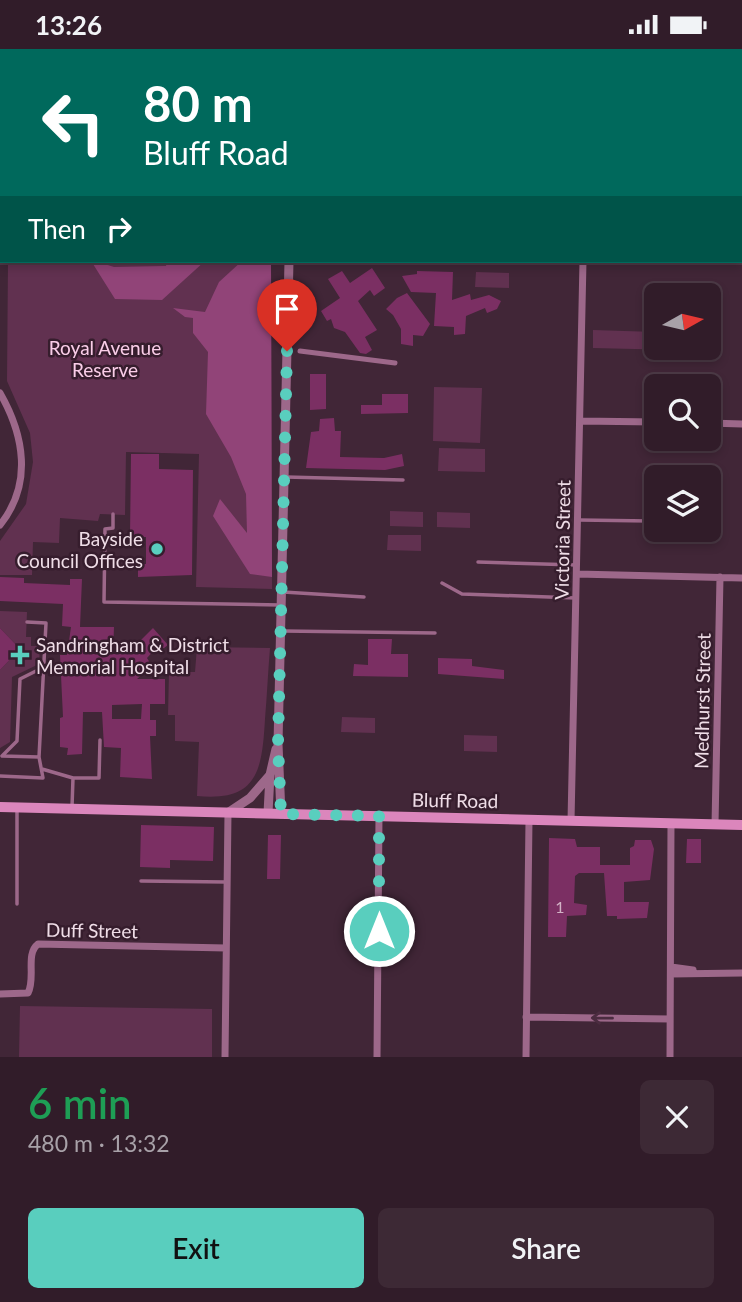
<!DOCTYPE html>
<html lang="en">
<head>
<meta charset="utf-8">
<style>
  body { margin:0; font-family:Lato,sans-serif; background:#3d2935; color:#f1f3f6; height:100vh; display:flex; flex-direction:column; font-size:26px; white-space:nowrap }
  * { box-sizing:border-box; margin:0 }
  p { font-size:23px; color:#a8a1a8 }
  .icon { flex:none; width:38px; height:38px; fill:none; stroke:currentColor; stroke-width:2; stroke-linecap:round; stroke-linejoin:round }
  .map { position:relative; height:1008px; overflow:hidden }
  .panel { display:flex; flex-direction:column; background:#311c29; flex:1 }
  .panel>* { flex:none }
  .top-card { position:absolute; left:0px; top:0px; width:742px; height:214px; box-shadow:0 4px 10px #0003,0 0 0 2px #4c3a46; background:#00695c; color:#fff; overflow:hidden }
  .needle { width:46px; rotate:82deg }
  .buttons { position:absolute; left:644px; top:234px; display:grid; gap:14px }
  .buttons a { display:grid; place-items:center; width:77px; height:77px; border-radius:10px; background:#311c29; box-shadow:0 4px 10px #0003,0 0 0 2px #4c3a46; font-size:35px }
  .pin { position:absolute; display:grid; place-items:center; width:60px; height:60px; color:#fff; margin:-72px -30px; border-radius:50% 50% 50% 0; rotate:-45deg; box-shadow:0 0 7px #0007 }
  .pin .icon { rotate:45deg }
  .me { position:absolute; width:77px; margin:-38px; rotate:0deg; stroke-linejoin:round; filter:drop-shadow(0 0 5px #0008) }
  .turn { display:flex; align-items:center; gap:24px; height:147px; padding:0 28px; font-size:32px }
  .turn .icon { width:91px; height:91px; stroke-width:2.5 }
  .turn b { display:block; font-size:49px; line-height:60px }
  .then { display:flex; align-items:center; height:66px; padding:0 28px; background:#0003; gap:14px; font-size:26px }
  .round { display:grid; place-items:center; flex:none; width:74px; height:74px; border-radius:10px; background:#3d2935 }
  .overview { display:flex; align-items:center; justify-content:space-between; height:119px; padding:0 28px }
  h1 { font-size:42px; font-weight:600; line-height:52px; color:#1e9e55 }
  .button { display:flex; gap:14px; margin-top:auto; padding:14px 28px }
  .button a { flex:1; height:80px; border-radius:10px; background:#59cebe; color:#111; font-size:28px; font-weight:600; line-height:80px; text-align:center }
  .button a+a { background:#3d2935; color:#f1f3f6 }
  .status { display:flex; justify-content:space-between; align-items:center; height:49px; padding:0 35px; background:#311c29; direction:ltr }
  .status svg { height:19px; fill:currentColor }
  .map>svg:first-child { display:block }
  .green { fill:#613150 }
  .forest { fill:#914478 }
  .building { fill:#7b2f63; fill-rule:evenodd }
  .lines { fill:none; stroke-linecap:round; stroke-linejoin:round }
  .service { stroke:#9d688a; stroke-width:3.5 }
  .pedestrian { stroke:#9d688a; stroke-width:5 }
  .minor { stroke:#9d688a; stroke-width:7 }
  .tertiary { stroke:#9d688a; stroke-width:9 }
  .secondary { stroke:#db86bc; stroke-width:10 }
  .oneway { stroke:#4b2c40 }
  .route { stroke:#59cebe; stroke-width:12; stroke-dasharray:0 21.6 }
  .poi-dot { fill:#59cebe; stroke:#361d2d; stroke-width:2.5 }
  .labels { text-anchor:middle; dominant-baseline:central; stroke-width:5; stroke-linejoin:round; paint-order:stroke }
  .number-label { font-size:16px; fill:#d2b2c6 }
  .park-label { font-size:19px; fill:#facde8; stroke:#361d2d }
  .poi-label { font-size:19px; fill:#efdde7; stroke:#361d2d; text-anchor:end }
  .street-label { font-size:19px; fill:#efdde7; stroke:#361d2d }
</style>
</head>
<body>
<div class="status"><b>13:26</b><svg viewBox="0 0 49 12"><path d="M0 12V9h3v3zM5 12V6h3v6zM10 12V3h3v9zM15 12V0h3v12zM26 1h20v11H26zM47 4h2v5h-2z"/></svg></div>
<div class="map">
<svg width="742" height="1008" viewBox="0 0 742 1008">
  <rect width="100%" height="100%" fill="#412637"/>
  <path class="green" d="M8,212H271L272,540L196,538L199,405L126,403L125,466L100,465L98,472L60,469L59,494L33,493L32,526H0V492L26,455L33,413L30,384L7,332Z
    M476,223L509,224V239L475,238Z
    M593,281L656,283V299L676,301L593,299Z
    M434,338L482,339L480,394L433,392Z
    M439,399L485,400V423L438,422Z
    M390,462L423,463V478L390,477Z
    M437,463L470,464V479L437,478Z
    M388,486H421V502L387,501Z
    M0,562L27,563L26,588H31V597H40L39,615L12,628L10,693L0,699V621L20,600L0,579Z
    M197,598L270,599C268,623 267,646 265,670C262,721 258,753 197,747L199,693L175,692V666H168L169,623H195Z
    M342,668L375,669V684L341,683Z
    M464,686L497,687V703L464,702Z
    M20,957L212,960V1008H19Z"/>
  <path class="forest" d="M95,212L114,218L166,217L167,212H205L162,251L115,250L93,215Z
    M242,212H271L272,528L250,525L213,467L220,450L247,484L246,445L231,408L206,365L208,303L193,284V269L185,268L173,259L205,263L219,233Z"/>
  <path class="building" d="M372,219L385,239L374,247L370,241L358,252L377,281L365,288L372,301L366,305L360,304L345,283L334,279L331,270L327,272L321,262L340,249L328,230L342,222L350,234Z
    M417,222L453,223L452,251L470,245L471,251L489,246L501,252L497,260L487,264L485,259L466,267L465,285L454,286V278L434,277L436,244L411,243L402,227L417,225Z
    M407,244L430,275L423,287L413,286V297L401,295V280L393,266L386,260L397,249Z
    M310,325H326V360L310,361Z
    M382,345H408V364L361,365V356H382Z
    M334,369L335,382H341L340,408L384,409L402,405L404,417L385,421L306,419L311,383L319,382L320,370Z
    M131,405H159V420L193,421L192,526L138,528V515H146V488H130Z
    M0,528L24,529V534L70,536V530H82L80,578H114L113,605L131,592L135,597L153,579L168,596L164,599H156L147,609L152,617L137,630H165V655H150V671H156V687H150L152,730L120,728L121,699L104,698L102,663H83L82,705L67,706L68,699L60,698V669L63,668L60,606H67L71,578L62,577L63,555L0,552ZM142,655L141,670H112V656Z
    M0,579L20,600L0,621Z
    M368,590H392L391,605H408V628L353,627L354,615L368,616Z
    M438,609L472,610V617L504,621V630L438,625Z
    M141,776L214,778L213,812L170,811V819L140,818Z
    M268,786H281L280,830H267Z
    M549,789L575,790L577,798H600V816H630V799L634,797L635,791H651L654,800L650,831L624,833V853H649L647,869L617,870V867H607L604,824H579L575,827L574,854L587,856L586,866L567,867L566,888H548Z
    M687,790H701V814H686Z"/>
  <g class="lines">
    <path class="service" d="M286,428L403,431
      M113,465V479L105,480L104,553L280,556
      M579,471L650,472L656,471V467
      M478,513L577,516
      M442,534L462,545L576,549
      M283,543L364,548
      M283,582L435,584
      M2,707L17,692L20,630L44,618
      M2,707L39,708
      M42,720L73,729H99L100,691
      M0,727L43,729L39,708L46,574L27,573
      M72,758L73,729
      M141,832L226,833
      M17,855V759"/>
    <path class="pedestrian" d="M300,302L395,314"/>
    <path class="minor" d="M2,2V0
      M441,2V0
      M588,2V0
      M0,83L2,10
      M0,344C24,386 33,435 0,476
      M580,372L656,373
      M709,374L742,375
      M577,525L742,529
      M571,772L583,212
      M715,776L720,528
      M671,918L693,921
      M671,925L742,924
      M0,945L28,944C36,929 25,905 38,895L226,899
      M526,968L670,970
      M225,1008L228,764
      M377,1008L379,767
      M526,1008L529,771
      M670,1008L671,774"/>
    <path class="tertiary" d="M294,2V0
      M229,763L250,749L270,726
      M268,764L270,726L276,700
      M281,765L278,695L289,212"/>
    <path class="secondary" d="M0,758L742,776"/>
  </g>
  <defs><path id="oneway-shaft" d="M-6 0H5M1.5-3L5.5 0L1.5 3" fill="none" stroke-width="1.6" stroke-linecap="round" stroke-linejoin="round" transform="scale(1.75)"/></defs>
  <use class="oneway" href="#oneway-shaft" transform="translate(602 969) rotate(-179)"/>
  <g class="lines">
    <path class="route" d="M287,302L278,695L281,765L379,767V882"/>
  </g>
  <g class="poi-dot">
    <circle cx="157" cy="500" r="7"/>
    <path d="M16.5 595.5h7v7h7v7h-7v7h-7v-7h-7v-7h7z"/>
  </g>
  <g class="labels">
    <g class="number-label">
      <text x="560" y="857">1</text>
    </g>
    <g class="park-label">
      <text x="105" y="298">Royal Avenue<tspan x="105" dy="22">Reserve</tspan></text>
    </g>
    <g class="poi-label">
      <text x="143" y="489">Bayside<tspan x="143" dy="22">Council Offices</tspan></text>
      <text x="36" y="595" text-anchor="start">Sandringham &amp; District<tspan x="36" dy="22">Memorial Hospital</tspan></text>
    </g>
    <g class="street-label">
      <text transform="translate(562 491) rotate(-89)">Victoria Street</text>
      <text transform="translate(702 652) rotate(-89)">Medhurst Street</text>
      <text transform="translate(455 751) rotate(1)">Bluff Road</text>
      <text transform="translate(92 881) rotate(1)">Duff Street</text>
    </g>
  </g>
</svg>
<div class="buttons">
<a><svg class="needle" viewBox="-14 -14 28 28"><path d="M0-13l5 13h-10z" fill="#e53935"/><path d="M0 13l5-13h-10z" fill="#a8a1a8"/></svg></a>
<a><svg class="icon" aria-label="search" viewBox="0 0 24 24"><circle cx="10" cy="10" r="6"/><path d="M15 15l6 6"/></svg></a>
<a><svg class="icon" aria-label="layers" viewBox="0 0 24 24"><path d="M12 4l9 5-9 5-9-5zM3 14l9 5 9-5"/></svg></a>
</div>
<div class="pin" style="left:287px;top:302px;background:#d93025"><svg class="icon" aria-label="arrive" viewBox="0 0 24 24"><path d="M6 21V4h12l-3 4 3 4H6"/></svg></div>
<svg class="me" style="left:379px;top:882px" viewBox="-20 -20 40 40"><circle r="17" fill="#59cebe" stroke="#fff" stroke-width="3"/><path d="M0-11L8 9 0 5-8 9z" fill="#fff"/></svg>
<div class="top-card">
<div class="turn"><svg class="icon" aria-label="left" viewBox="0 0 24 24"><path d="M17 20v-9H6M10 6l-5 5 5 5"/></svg><div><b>80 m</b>Bluff Road</div></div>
<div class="then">Then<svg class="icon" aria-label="right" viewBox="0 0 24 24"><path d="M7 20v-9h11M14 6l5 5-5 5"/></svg></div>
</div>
</div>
<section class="panel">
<div class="overview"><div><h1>6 min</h1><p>480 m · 13:32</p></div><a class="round"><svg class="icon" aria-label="close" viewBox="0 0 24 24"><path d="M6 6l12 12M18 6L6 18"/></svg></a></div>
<div class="button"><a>Exit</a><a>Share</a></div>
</section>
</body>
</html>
